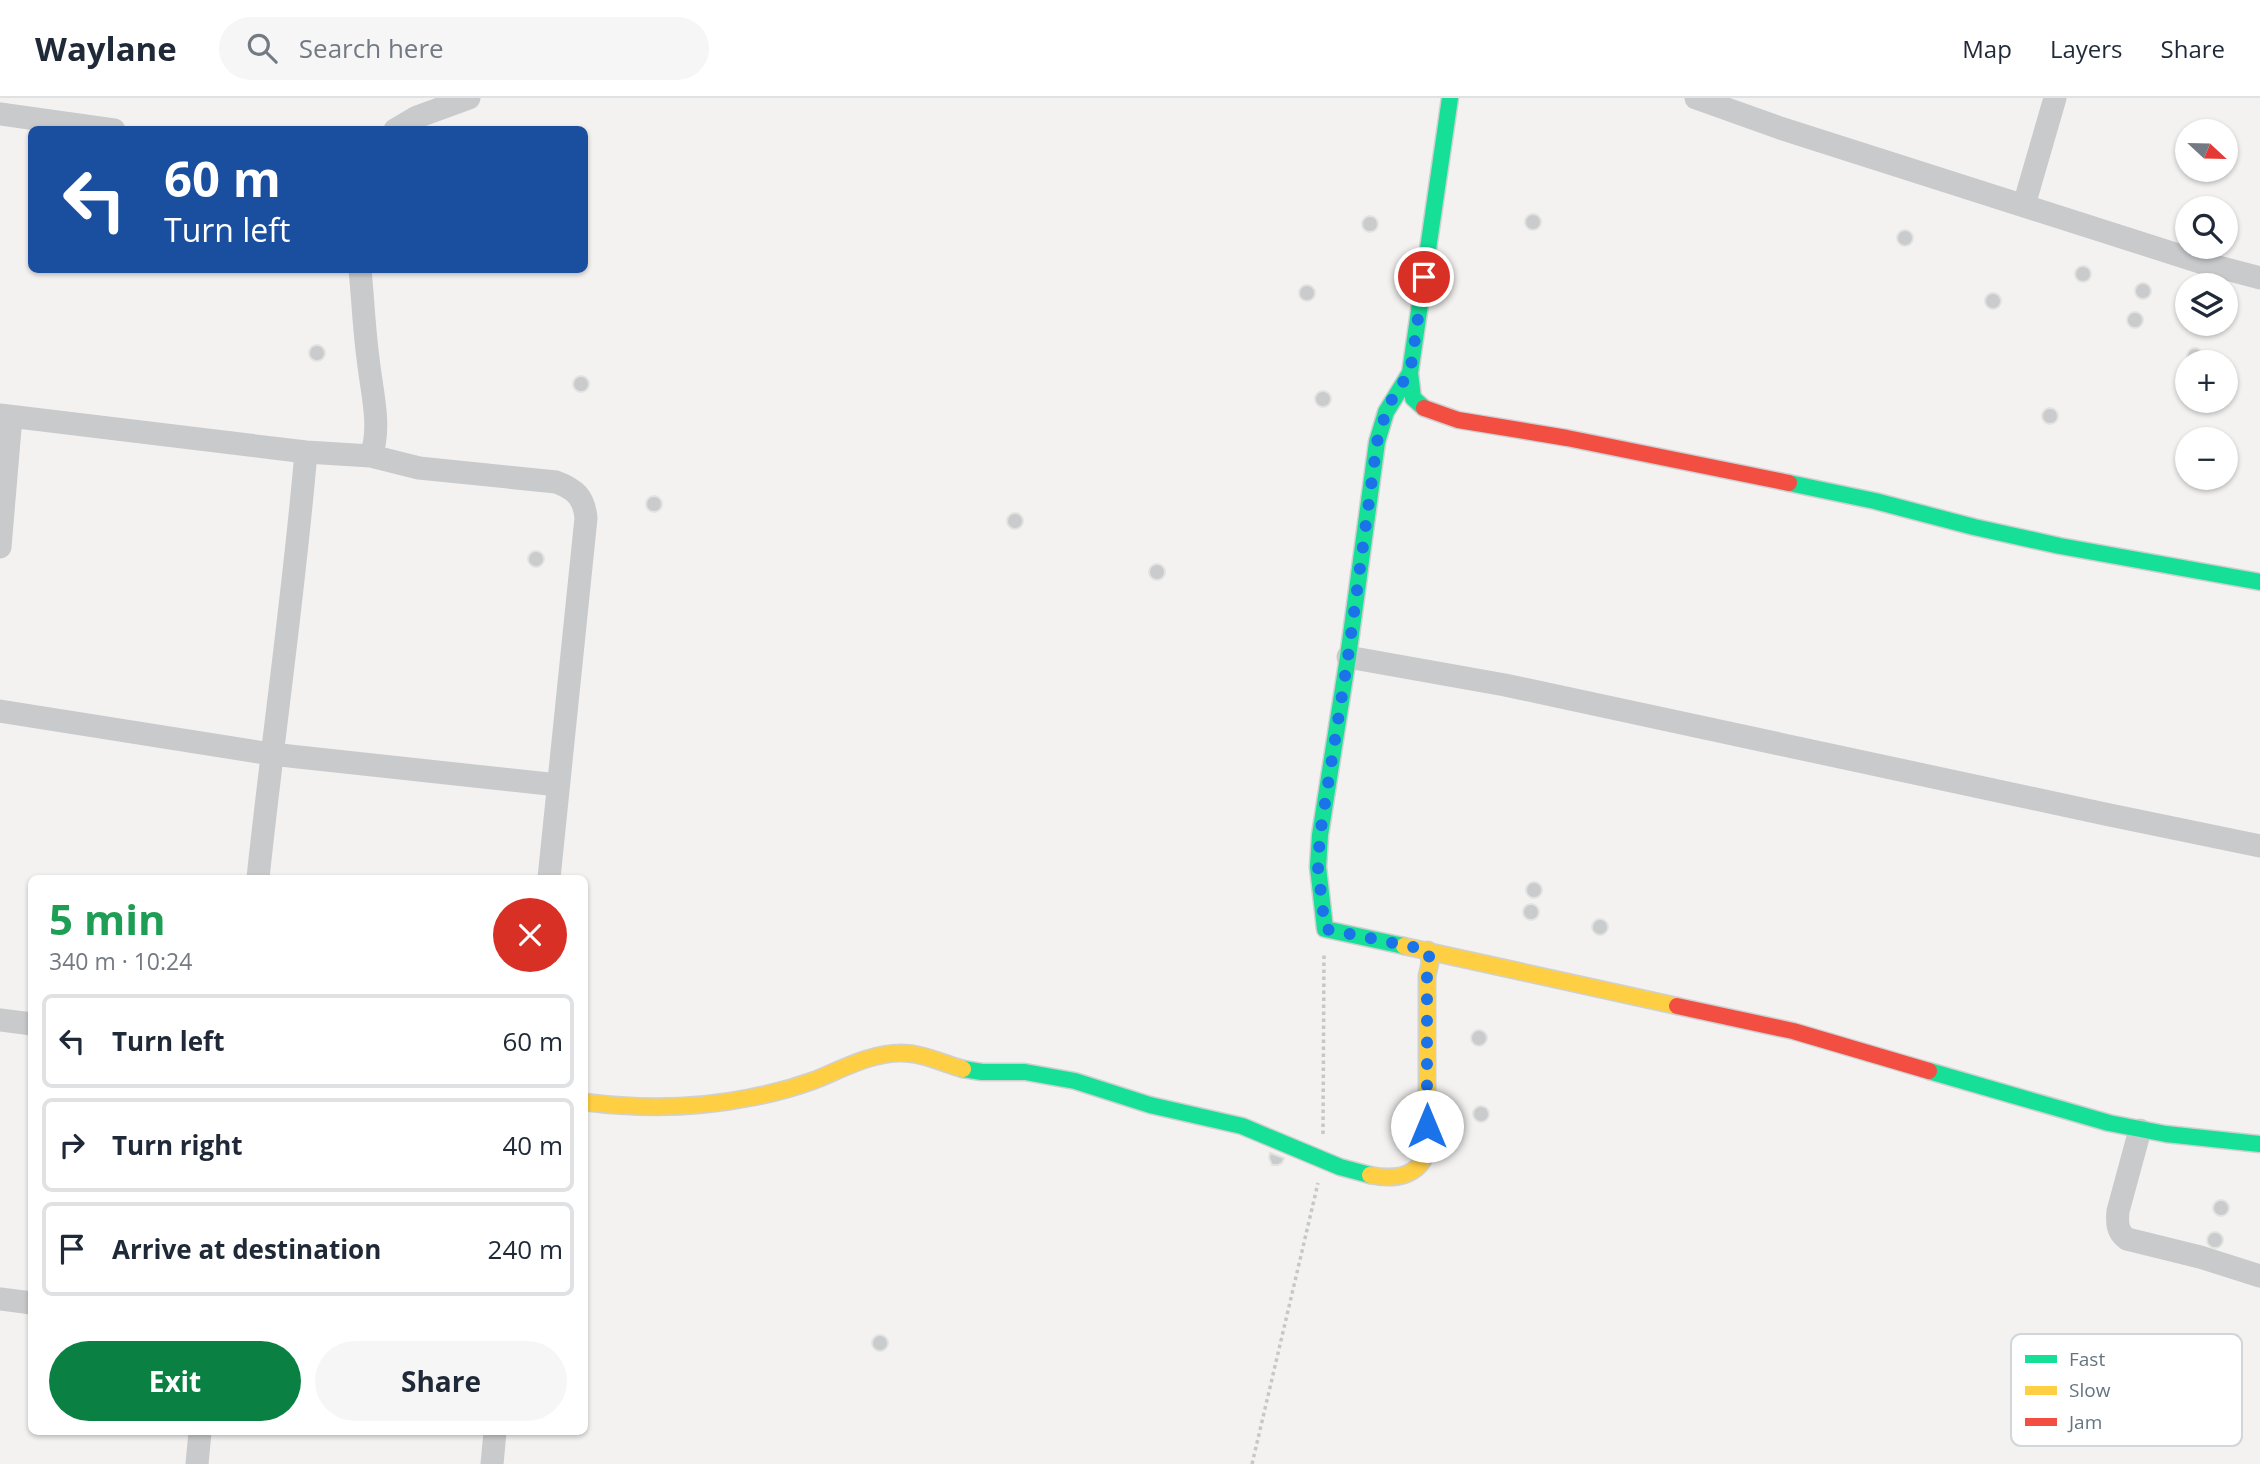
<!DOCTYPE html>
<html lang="en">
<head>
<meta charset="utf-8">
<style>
  body { margin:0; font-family:"Open Sans",sans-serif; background:#f6f6f7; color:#1f2937; height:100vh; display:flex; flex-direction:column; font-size:26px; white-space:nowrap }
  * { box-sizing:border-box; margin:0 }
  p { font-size:23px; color:#747a83 }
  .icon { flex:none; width:38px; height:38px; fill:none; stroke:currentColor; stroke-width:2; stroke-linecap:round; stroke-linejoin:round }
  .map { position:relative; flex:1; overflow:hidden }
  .panel { position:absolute; left:28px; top:777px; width:560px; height:560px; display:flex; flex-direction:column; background:#fff; border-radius:10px; box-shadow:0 2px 5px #0004 }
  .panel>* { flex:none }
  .top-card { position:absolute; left:28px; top:28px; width:560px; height:147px; border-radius:10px; box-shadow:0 2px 5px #0004; background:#1a4fa0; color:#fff; overflow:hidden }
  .needle { width:46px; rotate:112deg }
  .controls { position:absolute; left:2175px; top:21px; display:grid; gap:14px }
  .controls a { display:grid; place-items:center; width:63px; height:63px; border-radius:50%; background:#fff; box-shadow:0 2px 5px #0004; font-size:35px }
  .pin { position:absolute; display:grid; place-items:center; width:60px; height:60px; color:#fff; margin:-30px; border:4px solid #fff; border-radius:50%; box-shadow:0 2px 7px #0007 }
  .me { position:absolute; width:77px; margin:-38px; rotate:0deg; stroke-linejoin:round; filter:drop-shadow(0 0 5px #0008) }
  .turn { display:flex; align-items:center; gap:24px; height:147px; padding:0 21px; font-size:32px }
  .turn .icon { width:91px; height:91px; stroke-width:2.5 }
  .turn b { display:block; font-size:49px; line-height:60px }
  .round { display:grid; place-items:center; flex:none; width:74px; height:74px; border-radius:37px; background:#f6f6f7 }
  .headline { display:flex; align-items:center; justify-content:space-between; height:119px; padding:0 21px }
  h1 { font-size:42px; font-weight:700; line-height:52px; color:#1e9e55 }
  .cta { display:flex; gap:14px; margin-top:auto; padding:14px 21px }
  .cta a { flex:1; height:80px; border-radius:42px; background:#0b8043; color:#fff; font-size:28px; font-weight:700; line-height:80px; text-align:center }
  .cta a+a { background:#f6f6f7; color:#1f2937 }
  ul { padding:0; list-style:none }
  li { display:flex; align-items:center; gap:21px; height:94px; margin:0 14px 10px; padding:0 7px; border:4px solid #e0e1e3; border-radius:10px }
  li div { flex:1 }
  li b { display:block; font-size:26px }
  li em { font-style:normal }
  header { display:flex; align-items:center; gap:42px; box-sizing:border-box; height:98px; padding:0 35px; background:#fff; border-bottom:2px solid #e0e1e3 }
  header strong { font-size:33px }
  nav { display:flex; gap:38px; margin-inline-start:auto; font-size:24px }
  .search { width:490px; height:63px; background:#f6f6f7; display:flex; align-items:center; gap:18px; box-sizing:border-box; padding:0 24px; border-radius:38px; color:#747a83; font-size:26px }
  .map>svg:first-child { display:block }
  .building { fill:#cacbcc; stroke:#e2e2e1; stroke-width:2 }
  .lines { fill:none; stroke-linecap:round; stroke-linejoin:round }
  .fast-casing { stroke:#cfd0d1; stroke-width:19 }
  .slow-casing { stroke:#cfd0d1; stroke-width:19 }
  .jam-casing { stroke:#cfd0d1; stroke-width:19 }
  .path { stroke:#c6c7c7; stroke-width:3.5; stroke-dasharray:3.5 3.5; stroke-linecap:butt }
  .street { stroke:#c8cacb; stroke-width:23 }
  .fast { stroke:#16e098; stroke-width:16 }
  .slow { stroke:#ffcf43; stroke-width:16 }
  .jam { stroke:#f24e42; stroke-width:16 }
  .route { stroke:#1a73e8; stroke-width:12; stroke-dasharray:0 21.6 }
  .key { fill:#fff; stroke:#d0d6d9; stroke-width:2 }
  .key-label { font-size:19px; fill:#647580 }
</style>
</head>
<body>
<header>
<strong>Waylane</strong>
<div class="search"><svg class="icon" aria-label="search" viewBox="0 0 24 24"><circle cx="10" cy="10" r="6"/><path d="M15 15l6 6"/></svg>Search here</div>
<nav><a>Map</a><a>Layers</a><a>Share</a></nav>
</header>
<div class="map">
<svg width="2260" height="1366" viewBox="0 0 2260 1366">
  <rect width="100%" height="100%" fill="#f3f2f1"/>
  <path class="building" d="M1525 124a8 8 0 1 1 16 0a8 8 0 1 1-16 0Z
    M1362 126a8 8 0 1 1 16 0a8 8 0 1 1-16 0Z
    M1897 140a8 8 0 1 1 16 0a8 8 0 1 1-16 0Z
    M2075 176a8 8 0 1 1 16 0a8 8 0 1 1-16 0Z
    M2135 193a8 8 0 1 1 16 0a8 8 0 1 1-16 0Z
    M1299 195a8 8 0 1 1 16 0a8 8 0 1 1-16 0Z
    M1985 203a8 8 0 1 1 16 0a8 8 0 1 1-16 0Z
    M2127 222a8 8 0 1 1 16 0a8 8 0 1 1-16 0Z
    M309 255a8 8 0 1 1 16 0a8 8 0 1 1-16 0Z
    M2187 258a8 8 0 1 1 16 0a8 8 0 1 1-16 0Z
    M573 286a8 8 0 1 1 16 0a8 8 0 1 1-16 0Z
    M1315 301a8 8 0 1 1 16 0a8 8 0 1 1-16 0Z
    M2042 318a8 8 0 1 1 16 0a8 8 0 1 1-16 0Z
    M646 406a8 8 0 1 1 16 0a8 8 0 1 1-16 0Z
    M1007 423a8 8 0 1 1 16 0a8 8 0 1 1-16 0Z
    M528 461a8 8 0 1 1 16 0a8 8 0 1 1-16 0Z
    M1149 474a8 8 0 1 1 16 0a8 8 0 1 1-16 0Z
    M1526 792a8 8 0 1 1 16 0a8 8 0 1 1-16 0Z
    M1523 814a8 8 0 1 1 16 0a8 8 0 1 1-16 0Z
    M1592 829a8 8 0 1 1 16 0a8 8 0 1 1-16 0Z
    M1471 940a8 8 0 1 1 16 0a8 8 0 1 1-16 0Z
    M1473 1016a8 8 0 1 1 16 0a8 8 0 1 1-16 0Z
    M1270,1055L1284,1060L1282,1065L1278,1067H1272L1269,1060Z
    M2213 1110a8 8 0 1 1 16 0a8 8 0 1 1-16 0Z
    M2207 1142a8 8 0 1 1 16 0a8 8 0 1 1-16 0Z
    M872 1245a8 8 0 1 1 16 0a8 8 0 1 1-16 0Z"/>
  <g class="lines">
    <defs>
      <path id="fast" d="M1424,310L1413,300L1410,275L1450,0
        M1789,385L1875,403L1974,429L2060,448L2260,484
        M1404,848L1325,831L1318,769L1320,737L1348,559L1377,344L1386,314L1410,275
        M963,971L982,974H1025L1075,983L1150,1007L1242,1028L1340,1069L1370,1077
        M1929,973L2109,1025L2166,1036L2260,1046"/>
      <path id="slow" d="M1404,848L1677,908
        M584,1004C639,1011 693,1011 748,1000C771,996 793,990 815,982C842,971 871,955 901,955C922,955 942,965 963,971
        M1370,1077C1394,1082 1419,1079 1427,1053V878L1430,865L1428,852"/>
      <path id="jam" d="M1424,310L1458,322L1567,340L1789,385
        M1677,908L1793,933L1929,973"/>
    </defs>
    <use href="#fast" class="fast-casing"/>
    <use href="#slow" class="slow-casing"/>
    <use href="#jam" class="jam-casing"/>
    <path class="path" d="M1323,1036L1324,855
      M1252,1366L1318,1085"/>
    <path class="street" d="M1696,0L1780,30L2203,165L2260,180
      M0,16L114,32
      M395,32L417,19L469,0
      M2024,107L2055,0
      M0,317L306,354L371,358C382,328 371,291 368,260C364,231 363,201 360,172
      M371,358L419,370L556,384C575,391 584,399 586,420L549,780
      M0,449L11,319
      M1348,559L1505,587L2105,716L2260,748
      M0,613L271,656L558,687
      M258,780C273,638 294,496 306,354
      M0,922L32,926
      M2140,1032L2118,1113C2117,1125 2117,1134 2127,1141L2200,1159L2260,1178
      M0,1201L32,1205
      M197,1366L200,1334
      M492,1366L495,1334"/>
    <use href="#fast" class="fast"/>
    <use href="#slow" class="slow"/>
    <use href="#jam" class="jam"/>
  </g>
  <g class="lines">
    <path class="route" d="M1424,179L1410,275L1396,293L1386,314L1377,344L1348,559L1320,737L1318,769L1325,831L1428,852L1430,864L1427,878V1028"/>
  </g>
  <rect x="2011" y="1236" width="231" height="112" rx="10" class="key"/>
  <rect x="2025" y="1257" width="32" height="8" fill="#16e098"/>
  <rect x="2025" y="1288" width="32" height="9" fill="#ffcf43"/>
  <rect x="2025" y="1320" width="32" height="8" fill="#f24e42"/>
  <g class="key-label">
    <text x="2069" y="1268">Fast</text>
    <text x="2069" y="1299">Slow</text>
    <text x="2069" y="1331">Jam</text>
  </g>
</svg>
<div class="controls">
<a><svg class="needle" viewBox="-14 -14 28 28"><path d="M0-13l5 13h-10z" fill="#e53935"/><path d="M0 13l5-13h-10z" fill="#747a83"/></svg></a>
<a><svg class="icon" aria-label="search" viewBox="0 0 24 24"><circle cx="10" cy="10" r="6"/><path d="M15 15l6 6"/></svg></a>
<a><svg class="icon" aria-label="layers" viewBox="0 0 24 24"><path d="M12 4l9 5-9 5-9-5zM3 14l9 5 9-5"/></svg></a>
<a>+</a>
<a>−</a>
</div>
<div class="pin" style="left:1424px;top:179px;background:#d93025"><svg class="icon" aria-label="arrive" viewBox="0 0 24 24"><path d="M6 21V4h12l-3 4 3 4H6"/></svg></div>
<svg class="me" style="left:1427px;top:1028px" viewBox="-20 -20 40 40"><circle r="19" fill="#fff"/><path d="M0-13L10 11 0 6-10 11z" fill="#1a73e8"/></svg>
<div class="top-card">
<div class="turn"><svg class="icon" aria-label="left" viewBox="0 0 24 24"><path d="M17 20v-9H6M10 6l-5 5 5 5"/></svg><div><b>60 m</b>Turn left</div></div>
</div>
<section class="panel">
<div class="headline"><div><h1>5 min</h1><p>340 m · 10:24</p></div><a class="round" style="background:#d93025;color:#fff"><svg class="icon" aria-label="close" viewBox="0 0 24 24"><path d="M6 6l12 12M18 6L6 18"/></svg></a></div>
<ul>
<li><svg class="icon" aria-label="left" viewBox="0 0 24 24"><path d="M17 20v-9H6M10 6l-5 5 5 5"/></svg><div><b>Turn left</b></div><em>60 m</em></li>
<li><svg class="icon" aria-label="right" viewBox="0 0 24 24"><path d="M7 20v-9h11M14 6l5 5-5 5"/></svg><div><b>Turn right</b></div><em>40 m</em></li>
<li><svg class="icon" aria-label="arrive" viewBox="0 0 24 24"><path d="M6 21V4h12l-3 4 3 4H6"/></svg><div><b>Arrive at destination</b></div><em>240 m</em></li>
</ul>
<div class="cta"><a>Exit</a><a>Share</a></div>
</section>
</div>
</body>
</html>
